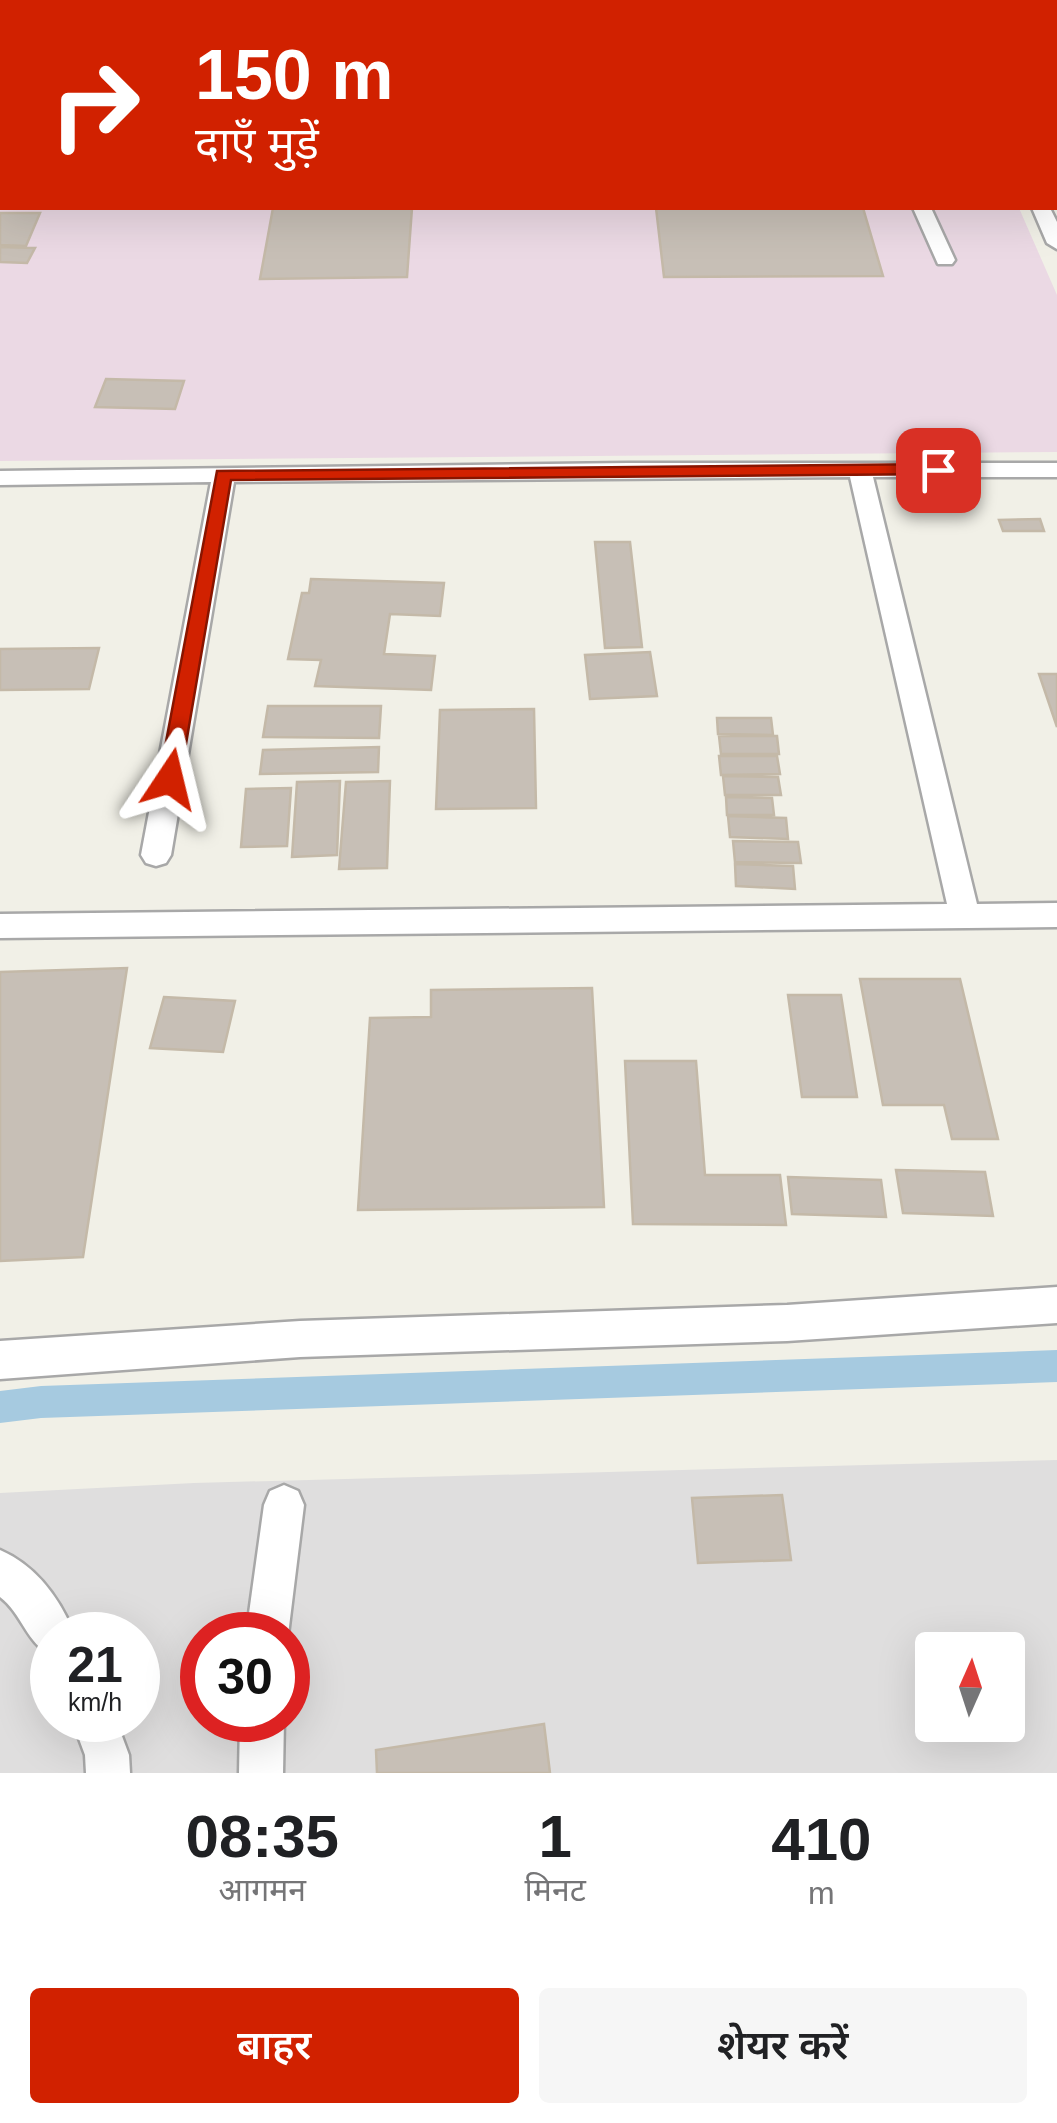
<!DOCTYPE html>
<html lang="hi">
<head>
<meta charset="utf-8">
<style>
  body { margin:0; font-family:Arial,"Noto Sans Devanagari",sans-serif; background:#f6f6f6; color:#202124; height:100vh; display:flex; flex-direction:column; font-size:38px; white-space:nowrap }
  * { box-sizing:border-box; margin:0 }
  p { font-size:32px; color:#757577 }
  .icon { flex:none; width:55px; height:55px; fill:none; stroke:currentColor; stroke-width:2; stroke-linecap:round; stroke-linejoin:round }
  .map { position:relative; height:1773px; overflow:hidden }
  .drawer { display:flex; flex-direction:column; background:#fff; flex:1 }
  .drawer>* { flex:none }
  .banner { position:absolute; left:0px; top:0px; width:1058px; height:210px; box-shadow:0 10px 40px #0002; background:#d12100; color:#fff; overflow:hidden }
  .needle { width:65px; rotate:3deg }
  .controls { position:absolute; left:915px; top:1632px; display:grid; gap:20px }
  .controls a { display:grid; place-items:center; width:110px; height:110px; border-radius:10px; background:#fff; box-shadow:0 10px 40px #0002; font-size:50px }
  .speed { position:absolute; left:30px; top:1612px; display:flex; gap:20px; font-size:50px; font-weight:700; text-align:center }
  .speed>* { display:grid; place-content:center; width:130px; height:130px; border-radius:50%; background:#fff; box-shadow:0 10px 40px #0002; line-height:1 }
  .speed small { font-size:25px; font-weight:400 }
  .speed .limit { border:15px solid #d22; background:#fff; color:#111 }
  .pin { position:absolute; display:grid; place-items:center; width:85px; height:85px; color:#fff; margin:-42px; border-radius:20px; box-shadow:0 5px 15px #0006 }
  .me { position:absolute; width:110px; margin:-55px; rotate:10deg; stroke-linejoin:round; filter:drop-shadow(0 0 8px #0008) }
  .turn { display:flex; align-items:center; gap:35px; height:210px; padding:0 30px; font-size:45px }
  .turn .icon { width:130px; height:130px; stroke-width:2.5 }
  .turn b { display:block; font-size:70px; line-height:85px }
  .eta { display:flex; justify-content:space-evenly; align-items:center; height:170px; text-align:center }
  .eta b { font-size:60px; font-weight:600; line-height:70px }
  .cta { display:flex; gap:20px; margin-top:auto; padding:20px 30px }
  .cta a { flex:1; height:115px; border-radius:10px; background:#d12100; color:#fff; font-size:40px; font-weight:600; line-height:115px; text-align:center }
  .cta a+a { background:#f6f6f6; color:#202124 }
  .map>svg:first-child { display:block }
  .residential { fill:#dfdede; fill-rule:evenodd }
  .industrial { fill:#ebd9e4 }
  .lines { fill:none; stroke-linecap:round; stroke-linejoin:round }
  .canal { fill:#a6cae0; fill-rule:evenodd }
  .building { fill:#c7bfb6; stroke:#c4b9a8; stroke-width:2.5 }
  .minor-casing { stroke:#a8a8a8; stroke-width:5 }
  .minor { fill:#fff; fill-rule:evenodd }
  .route { fill:#d12100; stroke:#881500; stroke-width:2.5 }
</style>
</head>
<body>
<div class="map">
<svg width="1057" height="1773" viewBox="0 0 1057 1773">
  <rect width="100%" height="100%" fill="#f1f0e7"/>
  <path class="residential" d="M1057,1460V1773H0V1493L194,1483ZM52,1635H138V1720H52ZM202,1635H288V1720H202ZM932,1650H1008V1725H932Z"/>
  <path class="industrial" d="M0,0H932L2,2V208H1019L1057,295V452L0,461Z"/>
  <g class="lines">
    <path class="canal" d="M1057,1350V1382L41,1418L0,1423V1391L41,1386Z"/>
  </g>
  <path class="building" d="M320,0H452L320,2Z
    M273,208H412L407,277L260,279Z
    M656,208H863L883,276L664,277Z
    M0,213H40L26,246L0,245Z
    M0,247L35,248L27,263L0,262Z
    M106,379L184,381L175,409L95,407Z
    M1040,519L1044,531H1003L999,520Z
    M595,542H630L642,647L605,648Z
    M311,579L444,583L440,616L390,614L384,654L435,656L431,690L315,686L321,660L288,659L302,593H309Z
    M99,648L89,689L0,690V649Z
    M650,652L657,696L590,699L585,655Z
    M1039,674H1057V727Z
    M268,706H381L379,738L263,737Z
    M534,709L536,808L436,809L440,710Z
    M717,718H771L773,735L718,734Z
    M719,736H777L779,754H721Z
    M379,747L378,772L260,774L263,750Z
    M719,756H777L780,774L721,775Z
    M723,776L778,777L781,795H725Z
    M340,781L337,855L292,857L297,782Z
    M390,781L387,868L339,869L346,782Z
    M291,788L287,846L241,847L246,789Z
    M726,797L772,798L774,815H727Z
    M728,816L786,818L788,839L730,837Z
    M733,841L798,842L801,863L735,862Z
    M735,864L793,866L795,889L736,886Z
    M127,968L83,1257L0,1261V972Z
    M860,979H960L998,1139H952L944,1105H883Z
    M592,988L604,1207L358,1210L370,1018L431,1017V990Z
    M788,995H841L857,1097H802Z
    M164,997L235,1001L223,1052L150,1048Z
    M625,1061H696L705,1175H780L786,1225L633,1224Z
    M896,1170L985,1172L993,1216L903,1213Z
    M788,1177L881,1180L886,1217L792,1214Z
    M782,1495L791,1560L698,1563L692,1498Z
    M544,1724L550,1773H377L376,1750Z"/>
  <g class="lines">
    <defs>
      <path id="minor" d="M508,0H524V2H509Z
        M625,0H641V2H626Z
        M955,0H971L972,2H957Z
        M0,51H2V61H0Z
        M913,208H931L955,260L952,264H938Z
        M1032,208H1050L1057,222V249L1047,243Z
        M628,463H1057V477H873L977,904L1057,903V927L0,938V914L947,904L850,477L234,482L171,855L166,863L156,866L146,863L141,855L211,482L0,485V471Z
        M1057,1287V1323L787,1341L300,1357L0,1379V1341L300,1321L787,1305Z
        M284,1485L298,1491L304,1505L288,1635H246L264,1505L270,1491Z
        M0,1550C37,1566 60,1599 75,1635H52V1655C27,1645 22,1613 0,1597Z
        M72,1720H116L129,1755L130,1773H86L85,1755Z
        M240,1720H284L283,1773H239Z"/>
    </defs>
    <use href="#minor" class="minor-casing"/>
    <use href="#minor" class="minor"/>
  </g>
  <path class="route" d="M938,464L945,466V474L231,480L180,779L170,787L159,779L217,471Z"/>
</svg>
<div class="controls">
<a><svg class="needle" viewBox="-14 -14 28 28"><path d="M0-13l5 13h-10z" fill="#e53935"/><path d="M0 13l5-13h-10z" fill="#757577"/></svg></a>
</div>
<div class="speed"><div>21<small>km/h</small></div><div class="limit">30</div></div>
<div class="pin" style="left:938px;top:470px;background:#d93025"><svg class="icon" aria-label="arrive" viewBox="0 0 24 24"><path d="M6 21V4h12l-3 4 3 4H6"/></svg></div>
<svg class="me" style="left:170px;top:779px" viewBox="-20 -20 40 40"><path d="M0-17L14 15 0 8-14 15z" fill="#d12100" stroke="#fff" stroke-width="4"/></svg>
<div class="banner">
<div class="turn"><svg class="icon" aria-label="right" viewBox="0 0 24 24"><path d="M7 20v-9h11M14 6l5 5-5 5"/></svg><div><b>150 m</b>दाएँ मुड़ें</div></div>
</div>
</div>
<section class="drawer">
<div class="eta">
<div><b>08:35</b><p>आगमन</p></div>
<div><b>1</b><p>मिनट</p></div>
<div><b>410</b><p>m</p></div>
</div>
<div class="cta"><a>बाहर</a><a>शेयर करें</a></div>
</section>
</body>
</html>
